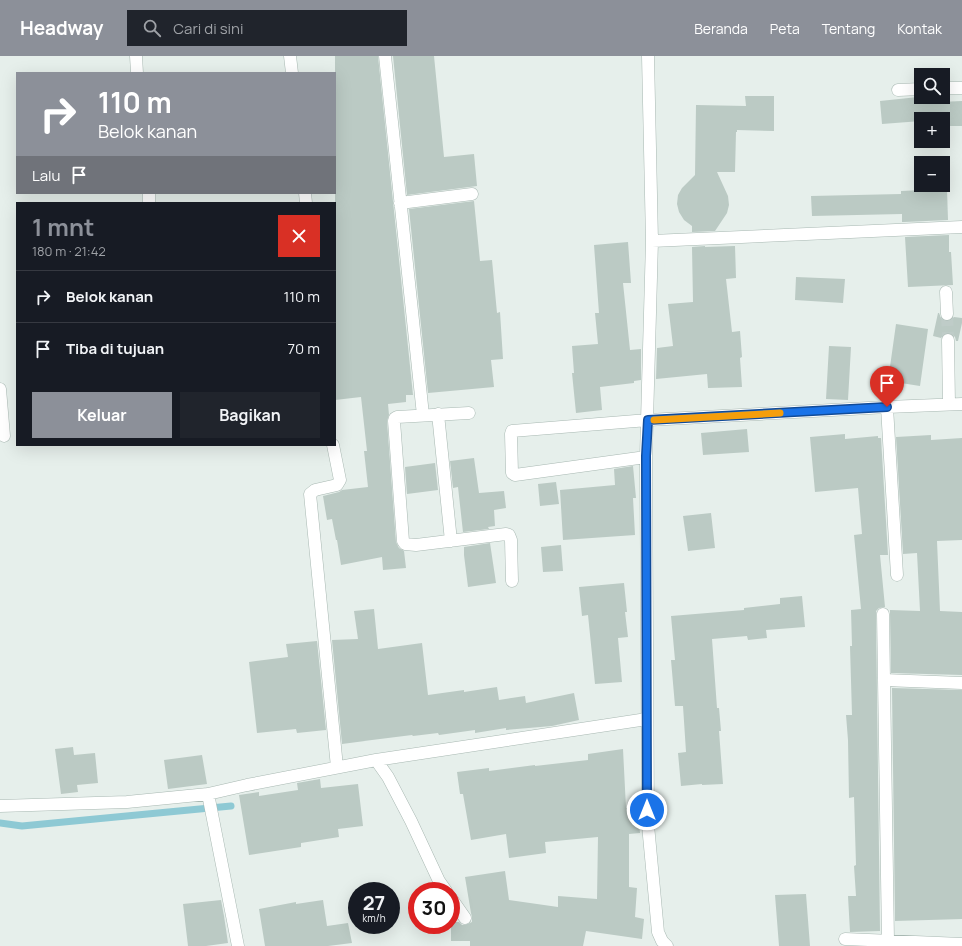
<!DOCTYPE html>
<html lang="id">
<head>
<meta charset="utf-8">
<style>
  body { margin:0; font-family:Manrope,sans-serif; background:#20242c; color:#f1f3f6; height:100vh; display:flex; flex-direction:column; font-size:15px; white-space:nowrap }
  * { box-sizing:border-box; margin:0 }
  p { font-size:13px; color:#9ea1a6 }
  .icon { flex:none; width:22px; height:22px; fill:none; stroke:currentColor; stroke-width:2; stroke-linecap:round; stroke-linejoin:round }
  .map { position:relative; flex:1; overflow:hidden }
  .panel { position:absolute; left:16px; top:146px; width:320px; height:244px; display:flex; flex-direction:column; background:#171b24; border-radius:0px; box-shadow:0 4px 16px #0002 }
  .panel>* { flex:none }
  .hud { position:absolute; left:16px; top:16px; width:320px; height:122px; border-radius:0px; box-shadow:0 4px 16px #0002; background:#8c9099; color:#fff; overflow:hidden }
  .buttons { position:absolute; left:914px; top:12px; display:grid; gap:8px }
  .buttons a { display:grid; place-items:center; width:36px; height:36px; border-radius:0px; background:#171b24; box-shadow:0 4px 16px #0002; font-size:20px }
  .speed { position:absolute; left:348px; top:826px; display:flex; gap:8px; font-size:20px; font-weight:700; text-align:center }
  .speed>* { display:grid; place-content:center; width:52px; height:52px; border-radius:50%; background:#171b24; box-shadow:0 4px 16px #0002; line-height:1 }
  .speed small { font-size:10px; font-weight:400 }
  .speed .limit { border:6px solid #d22; background:#fff; color:#111 }
  .pin { position:absolute; display:grid; place-items:center; width:34px; height:34px; color:#fff; margin:-41px -17px; border-radius:50% 50% 50% 0; rotate:-45deg; box-shadow:0 0 4px #0007 }
  .pin .icon { rotate:45deg }
  .me { position:absolute; width:44px; margin:-22px; rotate:0deg; stroke-linejoin:round; filter:drop-shadow(0 0 3px #0008) }
  .turn { display:flex; align-items:center; gap:14px; height:84px; padding:0 16px; font-size:18px }
  .turn .icon { width:52px; height:52px; stroke-width:2.5 }
  .turn b { display:block; font-size:28px; line-height:34px }
  .then { display:flex; align-items:center; height:38px; padding:0 16px; background:#0003; gap:8px; font-size:15px }
  .round { display:grid; place-items:center; flex:none; width:42px; height:42px; border-radius:0px; background:#20242c }
  .head { display:flex; align-items:center; justify-content:space-between; height:68px; padding:0 16px }
  h1 { font-size:24px; font-weight:700; line-height:30px; color:#8c9099 }
  .button { display:flex; gap:8px; margin-top:auto; padding:8px 16px }
  .button a { flex:1; height:46px; border-radius:0px; background:#8c9099; color:#fff; font-size:16px; font-weight:700; line-height:46px; text-align:center }
  .button a+a { background:#20242c; color:#f1f3f6 }
  ul { padding:0; list-style:none }
  li { display:flex; align-items:center; gap:12px; height:52px; padding:0 16px; border-top:1px solid #363941 }
  li div { flex:1 }
  li b { display:block; font-size:15px }
  li em { font-style:normal }
  header { display:flex; align-items:center; gap:24px; box-sizing:border-box; height:56px; padding:0 20px; background:#8c9099; color:#fff }
  header strong { font-size:19px }
  nav { display:flex; gap:22px; margin-inline-start:auto; font-size:14px }
  .search { width:280px; height:36px; background:#20242c; display:flex; align-items:center; gap:10px; box-sizing:border-box; padding:0 14px; border-radius:0px; color:#9ea1a6; font-size:15px }
  .map>svg:first-child { display:block }
  .lines { fill:none; stroke-linecap:round; stroke-linejoin:round }
  .stream { stroke:#8ec9d4; stroke-width:7 }
  .building { fill:#bbcac4 }
  .minor-tunnel { stroke:#bfccc8; stroke-width:12; stroke-dasharray:12 6; stroke-linecap:butt }
  .minor-casing { stroke:#a8b8b2; stroke-width:13 }
  .minor { stroke:#fff; stroke-width:12 }
  .route-casing { stroke:#114b97; stroke-width:10 }
  .route { stroke:#1a73e8; stroke-width:7 }
  .slow { stroke:#f59e0b; stroke-width:7 }
</style>
</head>
<body>
<header>
<strong>Headway</strong>
<div class="search"><svg class="icon" aria-label="search" viewBox="0 0 24 24"><circle cx="10" cy="10" r="6"/><path d="M15 15l6 6"/></svg>Cari di sini</div>
<nav><a>Beranda</a><a>Peta</a><a>Tentang</a><a>Kontak</a></nav>
</header>
<div class="map">
<svg width="962" height="890" viewBox="0 0 962 890">
  <rect width="100%" height="100%" fill="#e6efeb"/>
  <g class="lines">
    <path class="stream" d="M0,767L22,770L231,750"/>
  </g>
  <path class="building" d="M335,0H378L413,339H406V346L388,348L389,359L387,365L396,486L399,492L404,495L406,512L383,514L382,501L341,509L337,484H336L332,463L327,464L323,440L339,436L342,434L368,431L364,395H367L361,341L335,344Z
    M393,0H434L444,101L474,98L477,130L407,139Z
    M745,40H774V75L737,74V76H736L735,116H717L728,140L729,149L727,157L715,175L692,176V170L684,164L679,156L677,148L678,139L682,132L695,119L696,49L746,50Z
    M918,41V47L962,45V70H943V63H921V65L882,68L880,45Z
    M947,133L948,164L904,166H902V158L812,160L811,140L901,138V135Z
    M474,145L480,205L492,204L497,257L500,256L503,303L491,304L494,331L428,337L409,153Z
    M949,179V196H951L953,229L908,231L905,181Z
    M628,186L631,227H623L630,294L641,293V324L634,325V327L600,331L602,354L576,357L572,317H574L572,290L598,288L595,257H599L594,189Z
    M705,190V191L735,190L736,222L726,223L732,276L740,275L742,301L740,302L742,331L708,332L707,318L656,323L657,292L673,290L668,248L693,246L692,191Z
    M796,221L845,223L843,247L795,244Z
    M938,257H939L941,262L944,265H947L951,264L954,261L962,262V267L958,285H956L955,281L952,278L948,277L944,278L941,282L933,280Z
    M896,268L928,273L920,330L888,325Z
    M829,290L851,291L848,344L826,343Z
    M747,373L749,396L703,399L701,377Z
    M845,378V383L878,380V382H881L888,499H880L885,551L879,552L876,555V558L880,875L850,876L848,840H856L854,810L856,809L854,741L849,742L848,684L846,659H852L850,590H852L851,554L861,553L854,479L862,478L858,432L815,436L810,381Z
    M931,379V384L962,382V484L937,485L940,555L962,556V619L891,617L890,558V554L920,555L917,497L903,498L896,381Z
    M474,402L479,437L504,435L506,452L494,454L495,470L488,471L489,473L463,476L458,431L453,432L450,405Z
    M435,407L438,434L407,438L405,411Z
    M633,410L636,442H633L635,479L563,484L560,434L615,429L614,413Z
    M556,426L559,448L540,450L538,428Z
    M711,457L715,492L688,495L683,460Z
    M490,487L496,527L468,531L464,499V491Z
    M561,489L563,515L543,516L541,491Z
    M624,527L627,556H625L628,581L618,582L622,626L595,628L588,559L582,560L579,531Z
    M802,540L805,571L766,574L767,582L748,584L747,580L712,583L717,652H719L721,675H719L723,728L702,729V728L681,730L678,697L686,696L683,650H675L671,604H675L671,560L744,554V552L780,548V542Z
    M374,553L378,593L422,587L428,639L464,634V636L497,631L499,644L525,640L526,647L574,637L579,664L552,670L506,674V672L475,677V674L439,679L438,677L413,680L412,679L364,685H365L342,688L332,584L358,583L354,555Z
    M317,585L326,674L297,677L296,673L257,677L249,606L288,601L286,588Z
    M892,632L962,634V863L895,865Z
    M73,691L74,699L95,697L98,727L77,729L78,736L61,738L55,693Z
    M623,693L626,752L637,751L640,777L629,778V831L637,832L635,861L644,863L642,883L586,875L583,890H470V885H451V866H459L462,869H465L472,866V861L471,857L465,821L505,815L509,844L558,851V840L597,843L598,781L545,786L546,797L509,802L506,778L471,784L463,738H460L457,716L489,712V715L535,709V710L588,704V698Z
    M202,699L207,728L168,733L164,704Z
    M320,723L321,732L358,728L363,770L338,773L339,781L301,787V791L249,799L239,739L259,736V740L298,734L297,727Z
    M806,838L810,890H779L775,839Z
    M221,844L224,860L228,887L206,890H188L183,848Z
    M323,844L327,870L348,867L352,887L328,890H265L259,853L296,846V848Z"/>
  <g class="lines">
    <path class="minor-tunnel" d="M947,258L948,284"/>
    <defs>
      <path id="minor" d="M136,0L137,17
        M290,0L292,17
        M385,0L423,359
        M648,0L652,185L646,401L648,769L658,876L662,885L667,890
        M943,32H962
        M898,34L921,33
        M149,137V147
        M305,137L306,147
        M400,147L472,138
        M652,185L962,171
        M946,236L947,258
        M948,284L949,348
        M0,333L4,380
        M887,351L897,519
        M469,357L397,361L395,362L394,365L403,485L405,488L416,489L506,478L509,479L511,484L512,525
        M438,358L451,485
        M333,389L340,424L337,429L315,434L310,438L337,711
        M646,401L515,419L512,417L511,378L512,375L648,364L887,351L962,348
        M883,558L888,885
        M884,624L962,627
        M376,704L388,721L411,765L439,825L446,835
        M208,738L238,890
        M0,750L127,746L208,738L247,729L376,704L647,663
        M451,842L465,862
        M845,883L962,888"/>
    </defs>
    <use href="#minor" class="minor-casing"/>
    <use href="#minor" class="minor"/>
  </g>
  <g class="lines">
    <defs>
      <path id="route" d="M647,754L646,400L648,364L887,351"/>
    </defs>
    <use href="#route" class="route-casing"/>
    <use href="#route" class="route"/>
    <path class="slow" d="M654,364L780,357"/>
  </g>
</svg>
<div class="buttons">
<a><svg class="icon" aria-label="search" viewBox="0 0 24 24"><circle cx="10" cy="10" r="6"/><path d="M15 15l6 6"/></svg></a>
<a>+</a>
<a>−</a>
</div>
<div class="speed"><div>27<small>km/h</small></div><div class="limit">30</div></div>
<div class="pin" style="left:887px;top:351px;background:#d93025"><svg class="icon" aria-label="arrive" viewBox="0 0 24 24"><path d="M6 21V4h12l-3 4 3 4H6"/></svg></div>
<svg class="me" style="left:647px;top:754px" viewBox="-20 -20 40 40"><circle r="17" fill="#1a73e8" stroke="#fff" stroke-width="3"/><path d="M0-11L8 9 0 5-8 9z" fill="#fff"/></svg>
<div class="hud">
<div class="turn"><svg class="icon" aria-label="right" viewBox="0 0 24 24"><path d="M7 20v-9h11M14 6l5 5-5 5"/></svg><div><b>110 m</b>Belok kanan</div></div>
<div class="then">Lalu<svg class="icon" aria-label="arrive" viewBox="0 0 24 24"><path d="M6 21V4h12l-3 4 3 4H6"/></svg></div>
</div>
<section class="panel">
<div class="head"><div><h1>1 mnt</h1><p>180 m · 21:42</p></div><a class="round" style="background:#d93025;color:#fff"><svg class="icon" aria-label="close" viewBox="0 0 24 24"><path d="M6 6l12 12M18 6L6 18"/></svg></a></div>
<ul>
<li><svg class="icon" aria-label="right" viewBox="0 0 24 24"><path d="M7 20v-9h11M14 6l5 5-5 5"/></svg><div><b>Belok kanan</b></div><em>110 m</em></li>
<li><svg class="icon" aria-label="arrive" viewBox="0 0 24 24"><path d="M6 21V4h12l-3 4 3 4H6"/></svg><div><b>Tiba di tujuan</b></div><em>70 m</em></li>
</ul>
<div class="button"><a>Keluar</a><a>Bagikan</a></div>
</section>
</div>
</body>
</html>
